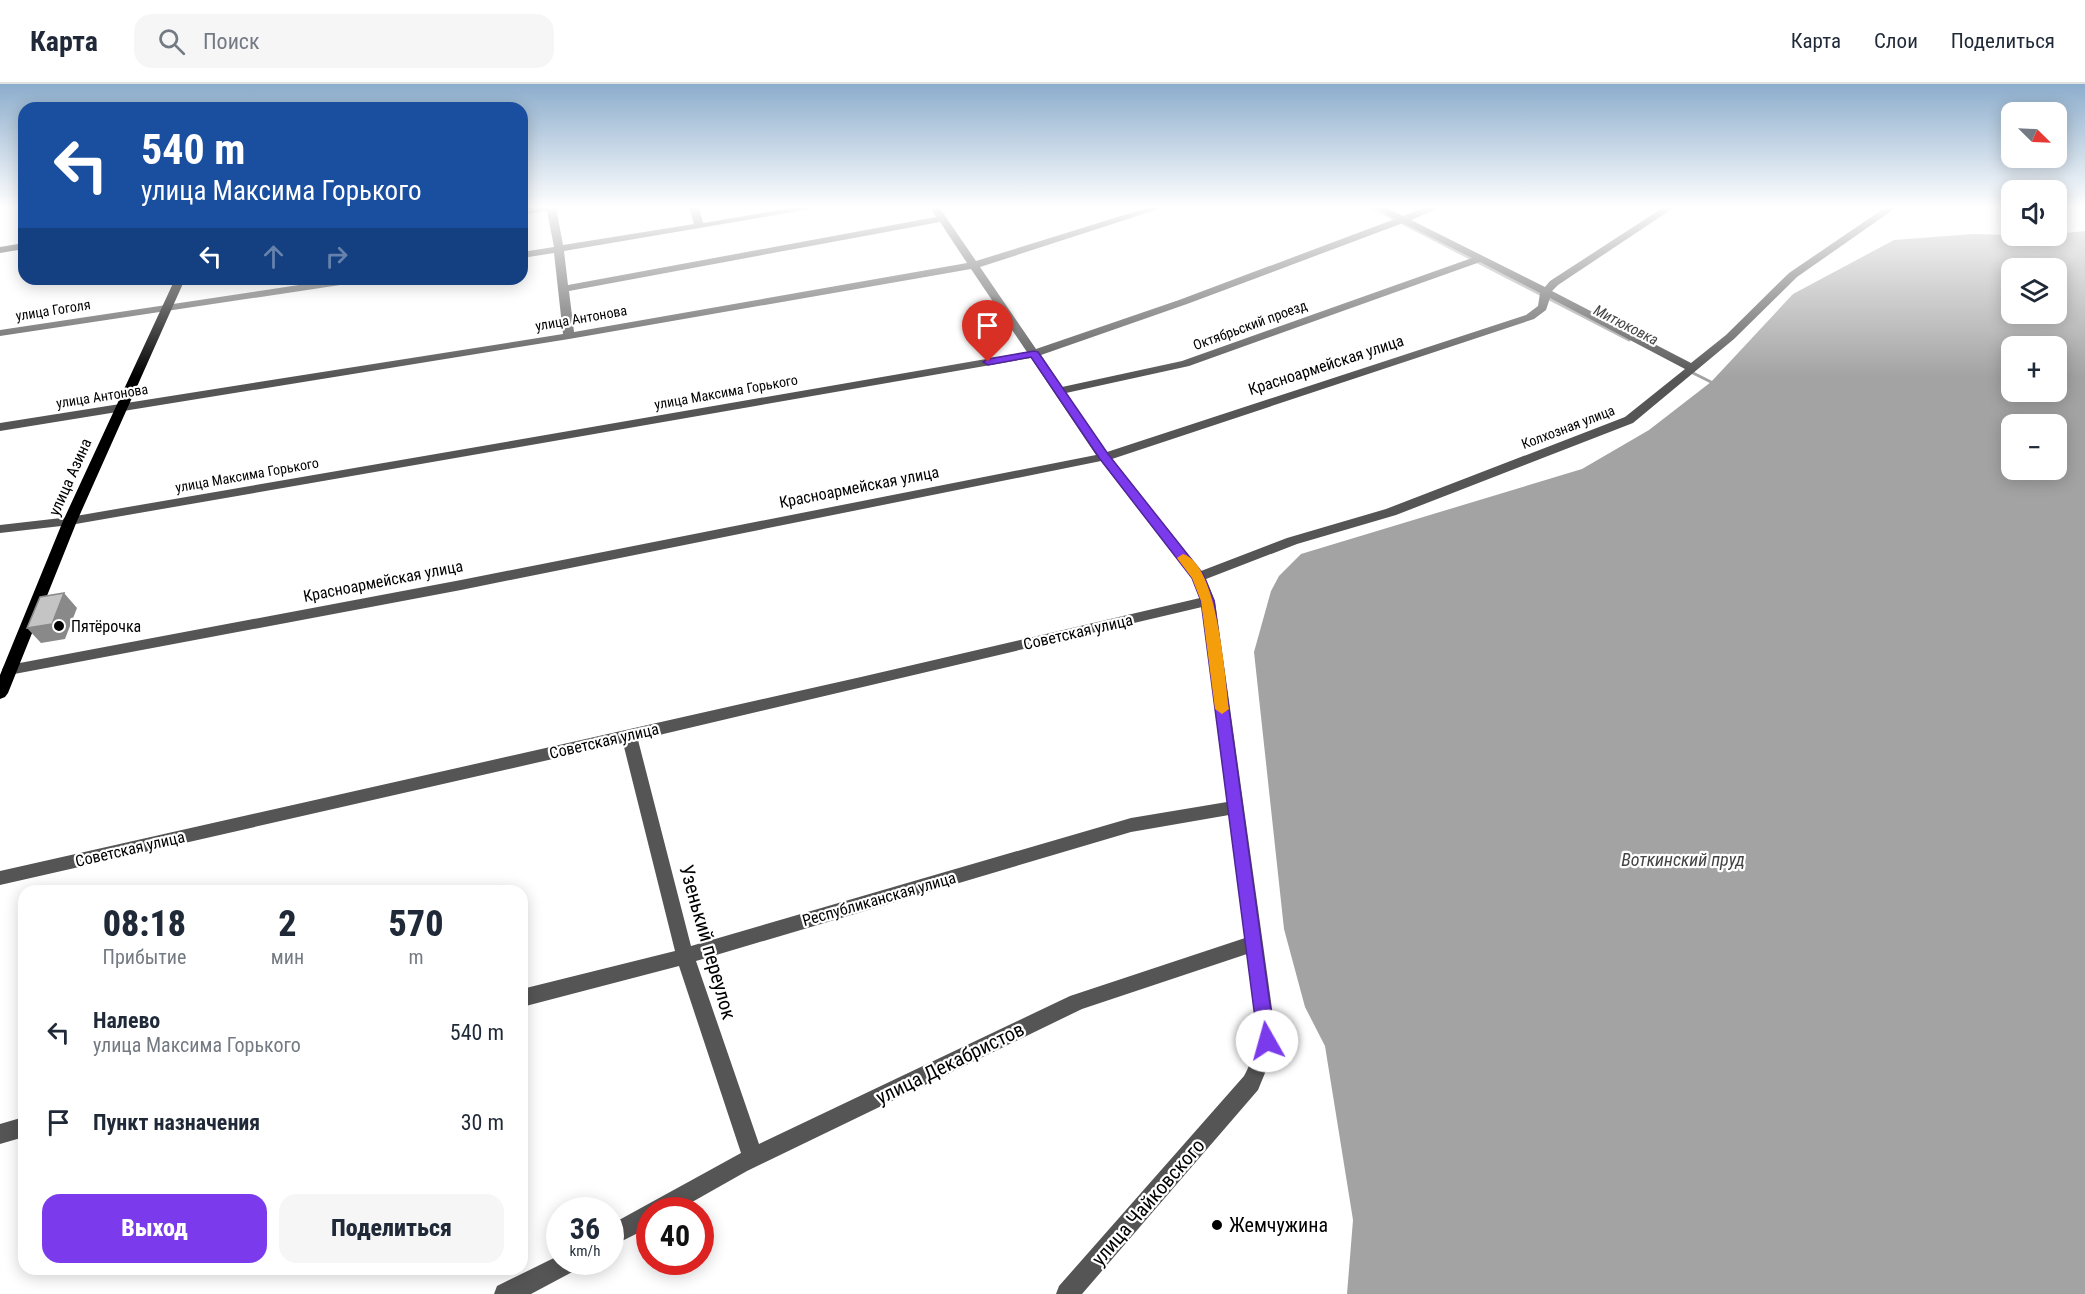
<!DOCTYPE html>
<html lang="ru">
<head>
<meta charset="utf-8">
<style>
  body { margin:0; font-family:"Roboto Condensed",sans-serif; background:#f6f6f7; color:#1f2937; height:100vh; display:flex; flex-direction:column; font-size:22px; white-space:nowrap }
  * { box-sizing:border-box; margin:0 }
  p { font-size:20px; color:#747a83 }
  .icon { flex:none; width:33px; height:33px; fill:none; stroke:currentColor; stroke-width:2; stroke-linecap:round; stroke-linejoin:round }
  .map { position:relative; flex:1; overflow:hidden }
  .details { position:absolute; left:18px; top:801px; width:510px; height:390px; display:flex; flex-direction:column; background:#fff; border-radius:18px; box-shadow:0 3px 15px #0003 }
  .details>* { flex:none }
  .banner { position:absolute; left:18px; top:18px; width:510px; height:183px; border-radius:18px; box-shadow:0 3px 15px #0003; background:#1a4fa0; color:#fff; overflow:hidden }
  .needle { width:39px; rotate:114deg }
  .fabs { position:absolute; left:2001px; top:18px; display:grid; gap:12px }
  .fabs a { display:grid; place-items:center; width:66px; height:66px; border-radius:12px; background:#fff; box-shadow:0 3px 15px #0003; font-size:30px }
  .speed { position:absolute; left:546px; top:1113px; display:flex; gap:12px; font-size:30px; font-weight:700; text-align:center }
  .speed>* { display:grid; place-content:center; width:78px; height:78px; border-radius:50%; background:#fff; box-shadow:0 3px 15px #0003; line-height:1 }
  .speed small { font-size:15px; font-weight:400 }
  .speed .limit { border:9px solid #d22; background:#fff; color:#111 }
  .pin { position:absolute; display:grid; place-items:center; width:51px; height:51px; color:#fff; margin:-62px -26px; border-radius:50% 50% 50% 0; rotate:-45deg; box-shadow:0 0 6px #0007 }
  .pin .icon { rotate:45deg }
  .me { position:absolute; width:66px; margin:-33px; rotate:353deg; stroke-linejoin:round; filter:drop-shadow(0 0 4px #0008) }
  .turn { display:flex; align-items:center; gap:21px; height:126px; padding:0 24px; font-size:27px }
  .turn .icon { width:78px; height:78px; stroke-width:2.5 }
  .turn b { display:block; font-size:42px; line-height:51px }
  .lanes { display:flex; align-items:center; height:57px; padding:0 24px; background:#0003; justify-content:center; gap:30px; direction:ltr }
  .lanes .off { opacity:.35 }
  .eta { display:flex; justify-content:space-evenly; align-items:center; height:102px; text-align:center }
  .eta b { font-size:36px; font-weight:800; line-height:42px }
  .cta { display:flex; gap:12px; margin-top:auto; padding:12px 24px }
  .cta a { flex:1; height:69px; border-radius:18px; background:#7c3aed; color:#fff; font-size:24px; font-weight:800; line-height:69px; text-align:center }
  .cta a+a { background:#f6f6f7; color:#1f2937 }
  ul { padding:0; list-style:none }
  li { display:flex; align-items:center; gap:18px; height:90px; padding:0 24px }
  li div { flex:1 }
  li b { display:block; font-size:22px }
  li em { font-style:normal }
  header { display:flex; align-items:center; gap:36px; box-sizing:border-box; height:84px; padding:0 30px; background:#fff; border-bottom:2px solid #e0e1e3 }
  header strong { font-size:28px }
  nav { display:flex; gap:33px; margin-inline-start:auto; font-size:21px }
  .search { width:420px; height:54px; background:#f6f6f7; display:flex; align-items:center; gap:15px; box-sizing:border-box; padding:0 21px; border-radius:18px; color:#747a83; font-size:22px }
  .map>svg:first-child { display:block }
  .water { fill:#a3a3a3; fill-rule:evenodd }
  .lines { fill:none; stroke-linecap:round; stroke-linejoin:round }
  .stream { stroke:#a3a3a3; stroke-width:3 }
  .minor { fill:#555; fill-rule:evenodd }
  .major { fill:#000; fill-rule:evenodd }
  .shaded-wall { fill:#898989 }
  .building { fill:#c4c4c4; stroke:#898989; stroke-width:1.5 }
  .route { fill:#7c3aed; stroke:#51269a; stroke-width:1.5 }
  .slow { fill:#f59e0b }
  .poi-dot { fill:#000; stroke:#fff; stroke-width:2 }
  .labels { text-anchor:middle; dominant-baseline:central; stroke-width:4.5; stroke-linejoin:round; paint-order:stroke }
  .far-street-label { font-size:14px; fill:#000; stroke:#fff }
  .far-water-label { font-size:15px; font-style:italic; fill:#444; stroke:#fff }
  .street-label { font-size:16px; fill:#000; stroke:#fff }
  .poi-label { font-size:16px; fill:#000; stroke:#fff; text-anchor:start }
  .water-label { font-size:18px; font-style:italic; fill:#444; stroke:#fff }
  .near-street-label { font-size:20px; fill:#000; stroke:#fff }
  .near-poi-label { font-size:20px; fill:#000; stroke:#fff; text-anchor:start }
</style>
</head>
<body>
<header>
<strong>Карта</strong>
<div class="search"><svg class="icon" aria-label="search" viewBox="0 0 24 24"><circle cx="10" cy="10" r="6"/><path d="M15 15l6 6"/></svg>Поиск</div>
<nav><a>Карта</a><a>Слои</a><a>Поделиться</a></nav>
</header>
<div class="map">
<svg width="2085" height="1210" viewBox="0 0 2085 1210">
  <rect width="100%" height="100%" fill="#fff"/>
  <path class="water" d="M2085,147V1210H1347L1353,1136L1325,962L1305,923L1284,845L1254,568L1271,507L1279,492L1301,470L1582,385L1649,346L1711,298L1793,210L1894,156L1973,150L2056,152L2057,150ZM2056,184V230H2012V184ZM2012,262H2056V308H2012ZM2012,340H2056V386H2012Z"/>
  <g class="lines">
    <path class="stream" d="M1371,123L1629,256
      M1689,287L1711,298"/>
    <path class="minor" d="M535,123H556L563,161L694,140L689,123H699L703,139L798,123H822L564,167L568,201L936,133L930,123H939L976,177L1150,123H1165L980,183L1036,265L1179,216L1395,135L1373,123H1385L1403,132L1427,123H1441L1411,136L1545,203L1550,197L1664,123H1675L1558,201L1552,207L1691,279L1726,251L1789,189L1886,123H1897L1797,193L1734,255L1633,339L1396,431L1297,460L1206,495L1215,517L1273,932L1274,967L1258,1006L1082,1210H1056L1059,1202L1244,992C1265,955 1252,910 1247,870L1082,925L747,1087L678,1126H650V1143L610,1163V1141L741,1069L679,882L522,923V905L675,867L623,659L0,801V787L861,593L1200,514L1192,494L1101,377L461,506L9,591L4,590L2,586L4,582L9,581L461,496L1096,371L1031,274L70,441L0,449V441L70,433L1027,268L971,185L569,255L0,347V339L563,250L554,169L522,174V168L554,163L547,127L522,131V125ZM940,138L967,179L574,248L569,207ZM1403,139L1472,174L1182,277L1062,303L1041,271L1187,220ZM1480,178L1540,209L1538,222L1526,231L1107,368L1066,309L1189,282ZM1550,214L1685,285L1625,333L1386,425L1287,454L1201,487L1112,375L1534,235L1546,226ZM1202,523L1227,718L1131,734L691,862L638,656ZM1229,731L1245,854L1070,912L759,1060L696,877L1131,748Z
      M339,195H365L360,198L0,252V246Z
      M24,1033V1053L0,1060V1040Z
      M560,1171V1178H579L576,1186L531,1210H494L497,1202Z"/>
    <path class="major" d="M24,159V165L0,169V163Z
      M175,195H185L77,437L8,609L5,613L0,615V591L63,437Z"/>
  </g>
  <path class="shaded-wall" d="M64,509L77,524L65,555L41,559L27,544Z"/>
  <path class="building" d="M64,509L52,540L27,544L40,513Z"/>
  <linearGradient id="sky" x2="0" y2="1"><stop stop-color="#8cadcc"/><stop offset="0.42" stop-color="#fff"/><stop offset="1" stop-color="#fff" stop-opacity="0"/></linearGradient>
  <rect width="2085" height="293" fill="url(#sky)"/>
  <path class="route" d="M1034,267L1038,268L1108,370L1203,490L1214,517L1275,957L1273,962L1267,965L1260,962L1258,957L1201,517L1192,494L1100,375L1031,273L988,281L983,278L988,275Z"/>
  <path class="slow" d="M1183,470C1218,480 1225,593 1229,625L1222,630L1215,625L1201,517L1192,494L1177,474Z"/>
  <g class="poi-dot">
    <circle cx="59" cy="542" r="6"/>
    <circle cx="1217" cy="1141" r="6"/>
  </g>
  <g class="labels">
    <g class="far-street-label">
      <text transform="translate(53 226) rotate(-9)">улица Гоголя</text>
      <text transform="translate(581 234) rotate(-10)">улица Антонова</text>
      <text transform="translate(1250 241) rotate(-20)">Октябрьский проезд</text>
      <text transform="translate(726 308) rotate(-10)">улица Максима Горького</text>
      <text transform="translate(102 312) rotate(-9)">улица Антонова</text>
      <text transform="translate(1568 343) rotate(-21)">Колхозная улица</text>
      <text transform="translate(247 391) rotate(-10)">улица Максима Горького</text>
    </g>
    <g class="far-water-label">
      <text transform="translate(1626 241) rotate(27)">Митюковка</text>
    </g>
    <g class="street-label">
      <text transform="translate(1326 281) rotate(-18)">Красноармейская улица</text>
      <text transform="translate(70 393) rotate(-66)">улица Азина</text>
      <text transform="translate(859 403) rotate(-11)">Красноармейская улица</text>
      <text transform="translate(383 497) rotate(-11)">Красноармейская улица</text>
      <text transform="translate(1078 548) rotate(-13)">Советская улица</text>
      <text transform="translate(604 657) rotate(-13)">Советская улица</text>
      <text transform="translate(130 765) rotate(-13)">Советская улица</text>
      <text transform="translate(879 815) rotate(-16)">Республиканская улица</text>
    </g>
    <g class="poi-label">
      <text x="71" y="542">Пятёрочка</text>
    </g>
    <g class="water-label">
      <text x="1683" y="775">Воткинский пруд</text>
    </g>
    <g class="near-street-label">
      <text transform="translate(708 858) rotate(74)">Узенький переулок</text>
      <text transform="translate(950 979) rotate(-26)">улица Декабристов</text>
      <text transform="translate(1148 1118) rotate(-49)">улица Чайковского</text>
    </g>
    <g class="near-poi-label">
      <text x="1229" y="1141">Жемчужина</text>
    </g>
  </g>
</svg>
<div class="fabs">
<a><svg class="needle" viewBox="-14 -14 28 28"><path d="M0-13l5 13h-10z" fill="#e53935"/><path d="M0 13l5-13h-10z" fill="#747a83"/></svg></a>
<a><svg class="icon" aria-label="sound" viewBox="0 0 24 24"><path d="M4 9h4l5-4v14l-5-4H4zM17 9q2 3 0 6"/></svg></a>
<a><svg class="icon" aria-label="layers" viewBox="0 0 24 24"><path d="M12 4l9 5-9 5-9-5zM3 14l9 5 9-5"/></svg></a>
<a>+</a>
<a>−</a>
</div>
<div class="speed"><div>36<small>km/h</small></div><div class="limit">40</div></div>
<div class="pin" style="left:988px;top:278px;background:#d93025"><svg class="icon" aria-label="arrive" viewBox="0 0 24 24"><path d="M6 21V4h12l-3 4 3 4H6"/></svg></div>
<svg class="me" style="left:1267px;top:957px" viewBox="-20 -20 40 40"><circle r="19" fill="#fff"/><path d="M0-13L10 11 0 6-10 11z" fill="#7c3aed"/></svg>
<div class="banner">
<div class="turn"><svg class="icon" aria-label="left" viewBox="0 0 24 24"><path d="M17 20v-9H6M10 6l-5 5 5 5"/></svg><div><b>540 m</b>улица Максима Горького</div></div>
<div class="lanes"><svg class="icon" aria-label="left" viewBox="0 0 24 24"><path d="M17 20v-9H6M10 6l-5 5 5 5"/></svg><svg class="icon off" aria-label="ahead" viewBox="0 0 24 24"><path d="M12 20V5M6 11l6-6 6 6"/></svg><svg class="icon off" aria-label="right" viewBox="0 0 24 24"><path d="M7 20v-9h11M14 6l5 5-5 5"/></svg></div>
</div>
<section class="details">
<div class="eta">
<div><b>08:18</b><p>Прибытие</p></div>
<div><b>2</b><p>мин</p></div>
<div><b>570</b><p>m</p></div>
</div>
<ul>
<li><svg class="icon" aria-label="left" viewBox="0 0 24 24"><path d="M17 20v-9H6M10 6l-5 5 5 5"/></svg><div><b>Налево</b><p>улица Максима Горького</p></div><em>540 m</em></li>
<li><svg class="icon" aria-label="arrive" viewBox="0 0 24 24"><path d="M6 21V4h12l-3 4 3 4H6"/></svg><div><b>Пункт назначения</b></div><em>30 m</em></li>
</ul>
<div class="cta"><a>Выход</a><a>Поделиться</a></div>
</section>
</div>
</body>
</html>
